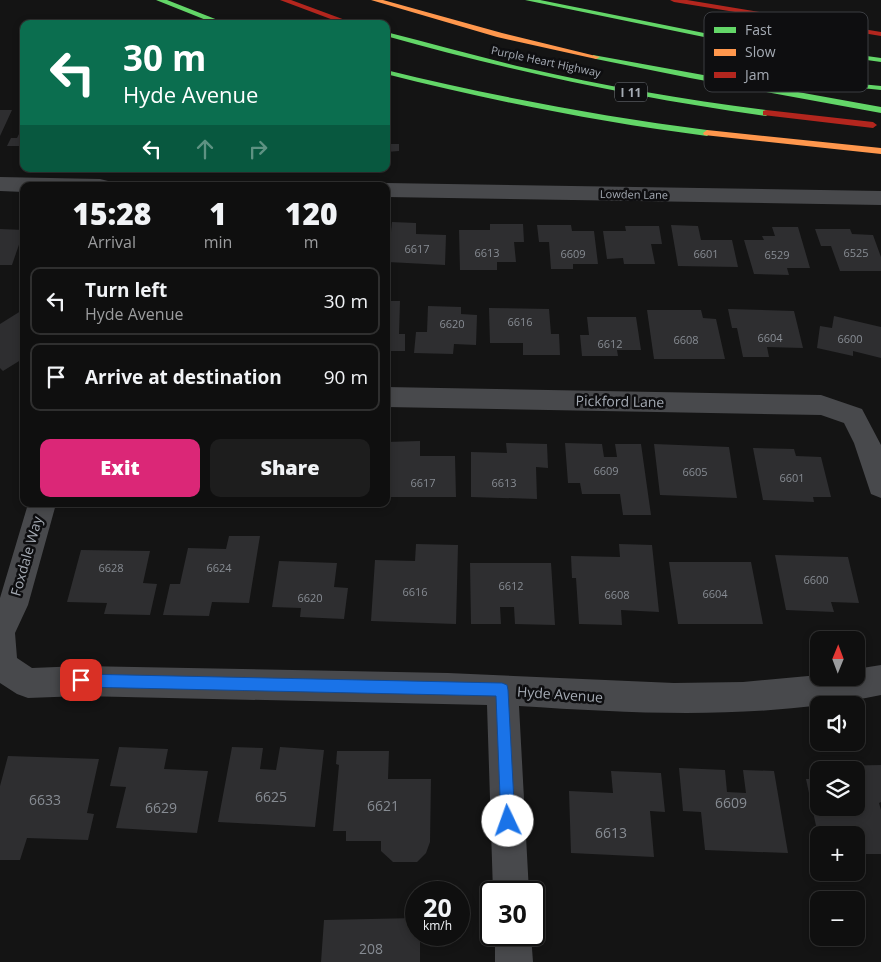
<!DOCTYPE html>
<html lang="en">
<head>
<meta charset="utf-8">
<style>
  body { margin:0; font-family:"Open Sans",sans-serif; background:#1d1d1d; color:#f1f3f6; height:100vh; display:flex; flex-direction:column; font-size:19px; white-space:nowrap }
  * { box-sizing:border-box; margin:0 }
  p { font-size:16px; color:#9b9c9e }
  .icon { flex:none; width:28px; height:28px; fill:none; stroke:currentColor; stroke-width:2; stroke-linecap:round; stroke-linejoin:round }
  .map { position:relative; flex:1; overflow:hidden }
  .drawer { position:absolute; left:20px; top:182px; width:370px; height:325px; display:flex; flex-direction:column; background:#0f0f0f; border-radius:10px; box-shadow:0 2px 8px #0003,0 0 0 1px #2f2f2f }
  .drawer>* { flex:none }
  .guide { position:absolute; left:20px; top:20px; width:370px; height:152px; border-radius:10px; box-shadow:0 2px 8px #0003,0 0 0 1px #2f2f2f; background:#0b6e4f; color:#fff; overflow:hidden }
  .needle { width:32px; rotate:1deg }
  .fabs { position:absolute; left:810px; top:631px; display:grid; gap:10px }
  .fabs a { display:grid; place-items:center; width:55px; height:55px; border-radius:10px; background:#0f0f0f; box-shadow:0 2px 8px #0003,0 0 0 1px #2f2f2f; font-size:25px }
  .speed { position:absolute; left:405px; top:881px; display:flex; gap:10px; font-size:25px; font-weight:700; text-align:center }
  .speed>* { display:grid; place-content:center; width:65px; height:65px; border-radius:50%; background:#0f0f0f; box-shadow:0 2px 8px #0003,0 0 0 1px #2f2f2f; line-height:1 }
  .speed small { font-size:12px; font-weight:400 }
  .speed .limit { border:2px solid #111; border-radius:8px; background:#fff; color:#111 }
  .pin { position:absolute; display:grid; place-items:center; width:42px; height:42px; color:#fff; margin:-21px; border-radius:10px; box-shadow:0 2px 8px #0006 }
  .me { position:absolute; width:55px; margin:-28px; rotate:357deg; stroke-linejoin:round; filter:drop-shadow(0 0 4px #0008) }
  .turn { display:flex; align-items:center; gap:18px; height:105px; padding:0 20px; font-size:22px }
  .turn .icon { width:65px; height:65px; stroke-width:2.5 }
  .turn b { display:block; font-size:35px; line-height:42px }
  .lanes { display:flex; align-items:center; height:48px; padding:0 20px; background:#0003; justify-content:center; gap:25px; direction:ltr }
  .lanes .off { opacity:.35 }
  .eta { display:flex; justify-content:space-evenly; align-items:center; height:85px; text-align:center }
  .eta b { font-size:30px; font-weight:800; line-height:35px }
  .button { display:flex; gap:10px; margin-top:auto; padding:10px 20px }
  .button a { flex:1; height:58px; border-radius:10px; background:#db2777; color:#fff; font-size:20px; font-weight:800; line-height:58px; text-align:center }
  .button a+a { background:#1d1d1d; color:#f1f3f6 }
  ul { padding:0; list-style:none }
  li { display:flex; align-items:center; gap:15px; height:68px; margin:0 10px 8px; padding:0 10px; border:2px solid #2f2f2f; border-radius:10px }
  li div { flex:1 }
  li b { display:block; font-size:19px }
  li em { font-style:normal }
  .map>svg:first-child { display:block }
  .building { fill:#2e2e30 }
  .lines { fill:none; stroke-linecap:round; stroke-linejoin:round }
  .street { fill:#48494c; fill-rule:evenodd }
  .fast { fill:#63d668; fill-rule:evenodd }
  .slow { fill:#ff974d; fill-rule:evenodd }
  .jam { fill:#b3261e; fill-rule:evenodd }
  .route { fill:#1a73e8; stroke:#114b97 }
  .labels { text-anchor:middle; dominant-baseline:central; stroke-width:5; stroke-linejoin:round; paint-order:stroke }
  .far-street-label { font-size:11px; fill:#a5abb4; stroke:#0e0e10 }
  .number-label { font-size:11px; fill:#878c93 }
  .shield { fill:#0e0e10; stroke:#787c83; stroke-width:1 }
  .shield-label { font-size:12px; font-weight:bold; fill:#a5abb4 }
  .street-label { font-size:14px; fill:#a5abb4; stroke:#0e0e10 }
  .near-number-label { font-size:14px; fill:#878c93 }
  .key { fill:#0e0e10; stroke:#3b3d41; stroke-width:1 }
  .key-label { font-size:14px; fill:#a5abb4 }
</style>
</head>
<body>
<div class="map">
<svg width="881" height="962" viewBox="0 0 881 962">
  <rect width="100%" height="100%" fill="#141414"/>
  <path class="building" d="M0,110H12L0,136Z
    M24,124V146H7L11,138H17Z
    M386,124H391L390,144H399V151L386,152Z
    M392,222L416,223V234L446,235L445,265L388,262Z
    M490,224H523L524,242H514L516,262H497V270H460L459,230H490Z
    M537,225H571L572,231H594L598,264H573V269H551L549,242H539Z
    M671,225L698,226L701,240H732L738,267L678,266Z
    M625,226H659L662,244H651L655,264H624L623,258L607,259L603,231H626Z
    M772,227H798L810,268H787L789,275L754,274L744,240H764L762,236H775Z
    M0,229L24,230L12,265H0Z
    M815,229H850L852,234L873,235L881,257V271H840L831,246H821Z
    M386,301H400L399,334H405V351H386Z
    M428,306L461,307V314L477,315L476,345L454,344L453,354L414,353L416,332H427Z
    M489,308L549,309L551,334H559L560,355H523V343H490Z
    M24,309V358L3,371L0,368V324Z
    M728,309L794,311L803,348L767,347L769,357H743L737,328H732Z
    M647,310H701L703,318L716,319L725,359H654Z
    M834,316L881,327V358L853,351V356L817,348L820,326L832,328Z
    M587,317H636L641,350H617L618,356H582L580,335H589Z
    M420,441V456H455L456,497H390L391,467H386V442Z
    M506,443L547,444L548,468L536,467L537,499L471,497V452L507,453Z
    M565,443L602,444L604,457H617L615,444H641L651,515H623L620,494H582L580,483H568Z
    M654,444L729,447L737,498L660,495Z
    M753,448L794,449L796,456L821,457L831,497H813L814,502L763,500Z
    M229,536H260L249,603L212,602L209,616L163,615L170,584H180L188,548L226,549Z
    M416,544L458,545L456,624L371,621L375,560L415,561Z
    M619,544L652,545L659,612L621,610L622,625L579,624L576,578H572L571,556L620,557Z
    M81,550L150,551L143,583L157,584L150,615L104,614L107,603L67,602Z
    M775,555L848,557L859,603L831,602L834,612L786,610Z
    M279,561L337,563L334,587L348,588L344,619L300,617L301,608L272,607Z
    M669,562H751L763,624H678Z
    M470,563H551L555,625L515,624L514,607H500L501,624H471Z
    M119,747L168,749L164,769L208,771L197,833L116,828L126,787L110,786Z
    M232,747L263,748L260,769L276,770L280,747L324,750L315,827L218,822Z
    M337,751H389L388,779H431L430,842L426,853L417,862H393L381,851V841H346V831H333L339,765L336,764Z
    M8,756L99,759L87,813L94,814L88,840L27,838L20,860H0V786Z
    M881,765V802L879,803L881,810V854H856V835H818L806,779H819V808H856V770H833L832,766Z
    M679,768L725,770L727,792L746,793L743,770L774,771L788,853L705,850L701,812L683,811Z
    M611,771L661,773L665,812L650,811L654,857L571,853L569,791L613,793Z
    M416,918V935H420V962H321L324,920Z"/>
  <g class="lines">
    <path class="street" d="M0,177L100,179L108,181L111,186H24V192L0,191Z
      M386,183L881,191V205L386,197V186H377Z
      M386,387L821,395L862,409L881,445V498L871,494L854,443L844,423L821,415L386,407Z
      M28,504H56L28,605L15,633L17,658L32,668L81,666L448,673L674,683L743,682L819,675V678H856V669L881,665V695C758,720 644,714 519,706L529,892H493L487,705L81,696L28,698L17,694L0,683V598Z
      M495,935H531L533,962H495Z"/>
    <path class="fast" d="M156,0H167L228,24H216Z
      M525,0H540L704,33L881,58V62L704,37Z
      M386,32C433,44 479,57 526,68C605,86 685,100 766,110L770,113L766,116C637,98 511,71 386,36Z
      M593,55L881,107V113L690,78L596,59L592,57Z
      M386,70C492,96 599,116 707,130L711,133L707,136C599,122 492,101 386,74Z
      M810,79L881,86V90L813,83L809,81Z"/>
    <path class="slow" d="M371,0H383L502,33L600,57L596,59L497,37Z
      M707,130L881,148V154L704,135L703,133Z"/>
    <path class="jam" d="M280,0H291L356,24H344Z
      M670,0H687L881,32V36L674,2Z
      M766,110L873,122L877,125L873,128L763,115V111Z"/>
  </g>
  <path class="route" d="M81,674L502,683L507,685L508,690L515,821L513,826L508,828L503,826L501,821L496,696L81,687L76,685L74,680L76,676Z"/>
  <g class="labels">
    <g class="far-street-label">
      <text transform="translate(546 61) rotate(12)">Purple Heart Highway</text>
      <text transform="translate(634 194) rotate(1)">Lowden Lane</text>
    </g>
    <g class="number-label">
      <text x="417" y="248">6617</text>
      <text x="487" y="252">6613</text>
      <text x="856" y="252">6525</text>
      <text x="573" y="253">6609</text>
      <text x="706" y="253">6601</text>
      <text x="777" y="254">6529</text>
      <text x="520" y="321">6616</text>
      <text x="452" y="323">6620</text>
      <text x="770" y="337">6604</text>
      <text x="850" y="338">6600</text>
      <text x="686" y="339">6608</text>
      <text x="610" y="343">6612</text>
      <text x="606" y="470">6609</text>
      <text x="695" y="471">6605</text>
      <text x="792" y="477">6601</text>
      <text x="423" y="482">6617</text>
      <text x="504" y="482">6613</text>
      <text x="111" y="567">6628</text>
      <text x="219" y="567">6624</text>
      <text x="816" y="579">6600</text>
      <text x="511" y="585">6612</text>
      <text x="415" y="591">6616</text>
      <text x="715" y="593">6604</text>
      <text x="617" y="594">6608</text>
      <text x="310" y="597">6620</text>
    </g>
    <rect class="shield" x="615" y="82.5" width="32" height="19" rx="4"/>
    <g class="shield-label">
      <text x="631" y="92">I 11</text>
    </g>
    <g class="street-label">
      <text transform="translate(620 401) rotate(1)">Pickford Lane</text>
      <text transform="translate(26 556) rotate(-74)">Foxdale Way</text>
      <text transform="translate(560 694) rotate(4)">Hyde Avenue</text>
    </g>
    <g class="near-number-label">
      <text x="271" y="796">6625</text>
      <text x="45" y="799">6633</text>
      <text x="731" y="802">6609</text>
      <text x="383" y="805">6621</text>
      <text x="161" y="807">6629</text>
      <text x="611" y="832">6613</text>
      <text x="371" y="948">208</text>
    </g>
  </g>
  <rect x="704" y="12" width="164" height="80" rx="8" class="key"/>
  <rect x="714" y="27" width="22" height="6" fill="#63d668"/>
  <rect x="714" y="49" width="22" height="7" fill="#ff974d"/>
  <rect x="714" y="72" width="22" height="6" fill="#b3261e"/>
  <g class="key-label">
    <text x="745" y="35">Fast</text>
    <text x="745" y="57">Slow</text>
    <text x="745" y="80">Jam</text>
  </g>
</svg>
<div class="fabs">
<a><svg class="needle" viewBox="-14 -14 28 28"><path d="M0-13l5 13h-10z" fill="#e53935"/><path d="M0 13l5-13h-10z" fill="#9b9c9e"/></svg></a>
<a><svg class="icon" aria-label="sound" viewBox="0 0 24 24"><path d="M4 9h4l5-4v14l-5-4H4zM17 9q2 3 0 6"/></svg></a>
<a><svg class="icon" aria-label="layers" viewBox="0 0 24 24"><path d="M12 4l9 5-9 5-9-5zM3 14l9 5 9-5"/></svg></a>
<a>+</a>
<a>−</a>
</div>
<div class="speed"><div>20<small>km/h</small></div><div class="limit">30</div></div>
<div class="pin" style="left:81px;top:680px;background:#d93025"><svg class="icon" aria-label="arrive" viewBox="0 0 24 24"><path d="M6 21V4h12l-3 4 3 4H6"/></svg></div>
<svg class="me" style="left:508px;top:821px" viewBox="-20 -20 40 40"><circle r="19" fill="#fff"/><path d="M0-13L10 11 0 6-10 11z" fill="#1a73e8"/></svg>
<div class="guide">
<div class="turn"><svg class="icon" aria-label="left" viewBox="0 0 24 24"><path d="M17 20v-9H6M10 6l-5 5 5 5"/></svg><div><b>30 m</b>Hyde Avenue</div></div>
<div class="lanes"><svg class="icon" aria-label="left" viewBox="0 0 24 24"><path d="M17 20v-9H6M10 6l-5 5 5 5"/></svg><svg class="icon off" aria-label="ahead" viewBox="0 0 24 24"><path d="M12 20V5M6 11l6-6 6 6"/></svg><svg class="icon off" aria-label="right" viewBox="0 0 24 24"><path d="M7 20v-9h11M14 6l5 5-5 5"/></svg></div>
</div>
<section class="drawer">
<div class="eta">
<div><b>15:28</b><p>Arrival</p></div>
<div><b>1</b><p>min</p></div>
<div><b>120</b><p>m</p></div>
</div>
<ul>
<li><svg class="icon" aria-label="left" viewBox="0 0 24 24"><path d="M17 20v-9H6M10 6l-5 5 5 5"/></svg><div><b>Turn left</b><p>Hyde Avenue</p></div><em>30 m</em></li>
<li><svg class="icon" aria-label="arrive" viewBox="0 0 24 24"><path d="M6 21V4h12l-3 4 3 4H6"/></svg><div><b>Arrive at destination</b></div><em>90 m</em></li>
</ul>
<div class="button"><a>Exit</a><a>Share</a></div>
</section>
</div>
</body>
</html>
